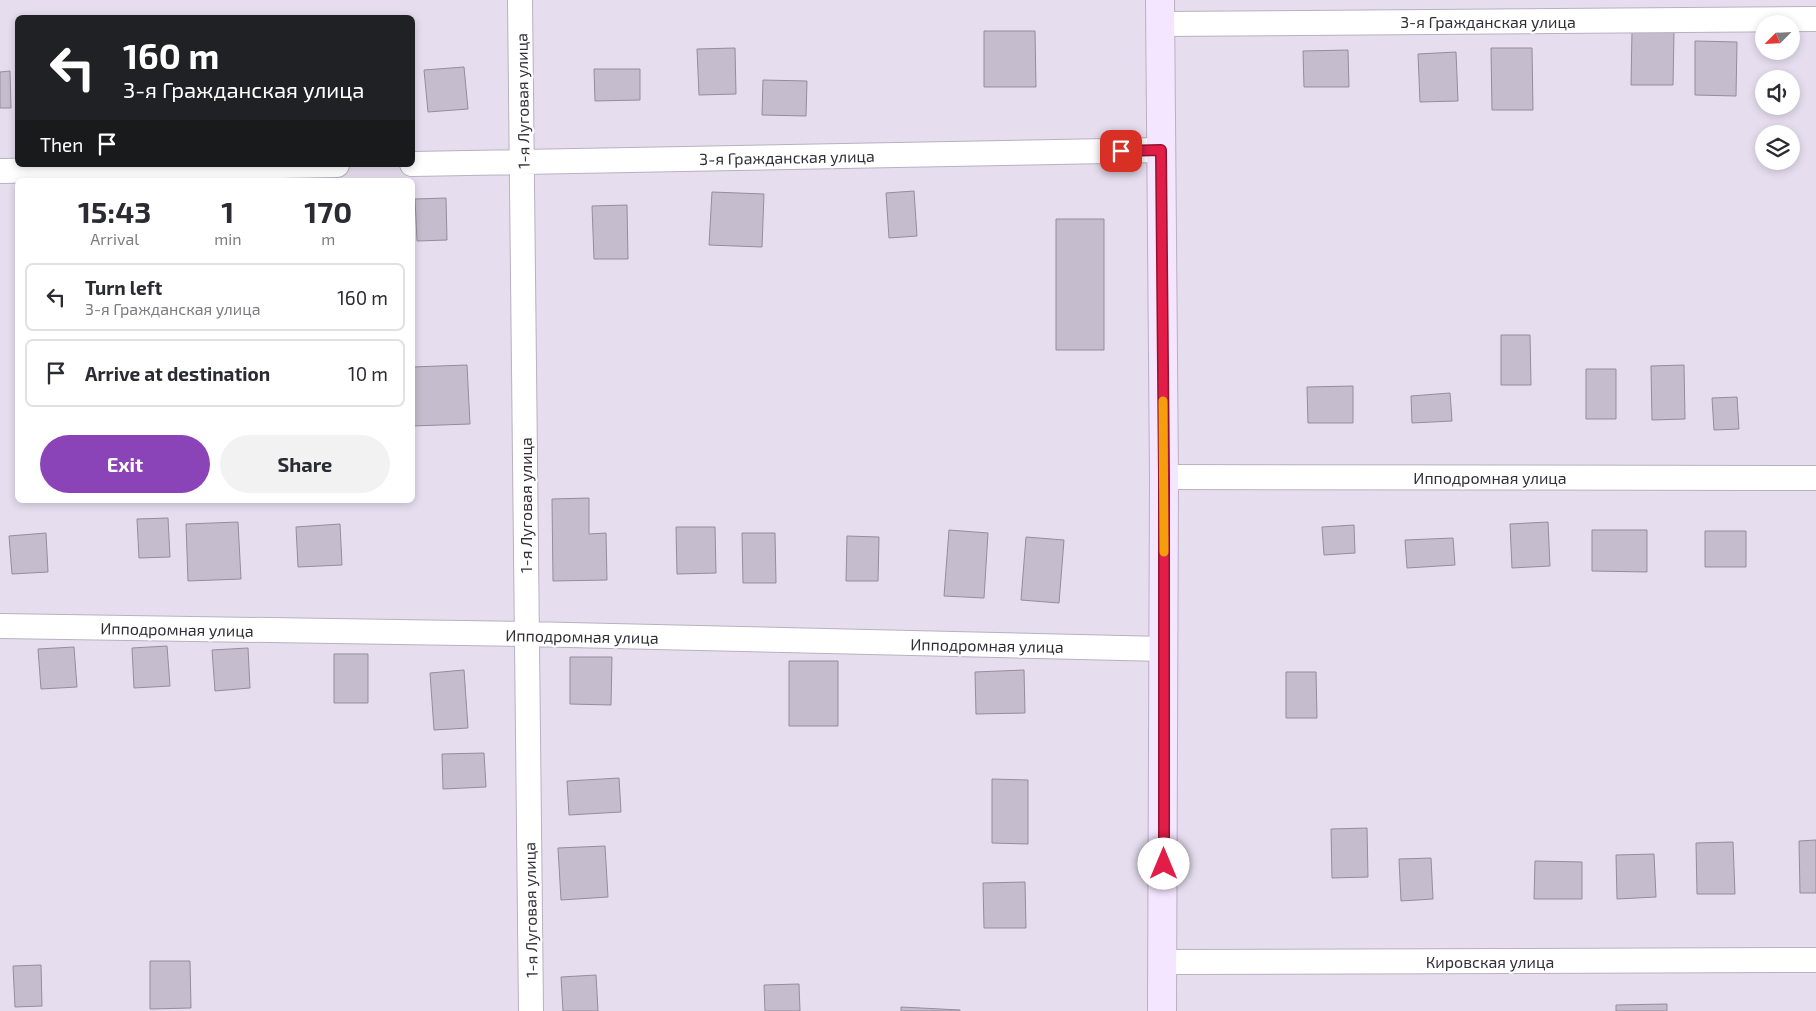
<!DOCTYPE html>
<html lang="en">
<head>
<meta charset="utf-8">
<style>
  body { margin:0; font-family:"Exo 2",sans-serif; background:#f2f2f3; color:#2b2b33; height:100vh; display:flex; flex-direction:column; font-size:19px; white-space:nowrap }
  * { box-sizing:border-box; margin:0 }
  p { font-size:16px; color:#7c7c81 }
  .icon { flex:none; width:28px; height:28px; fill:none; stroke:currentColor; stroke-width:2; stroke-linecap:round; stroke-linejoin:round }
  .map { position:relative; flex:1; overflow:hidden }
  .panel { position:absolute; left:15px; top:178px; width:400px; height:325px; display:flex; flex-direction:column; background:#fff; border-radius:8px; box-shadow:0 2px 8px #0003 }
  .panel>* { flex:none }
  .hud { position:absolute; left:15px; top:15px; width:400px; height:152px; border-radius:8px; box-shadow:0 2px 8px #0003; background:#202124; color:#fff; overflow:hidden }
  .needle { width:32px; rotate:246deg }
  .tools { position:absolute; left:1755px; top:15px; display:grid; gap:10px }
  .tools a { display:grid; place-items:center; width:45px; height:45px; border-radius:50%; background:#fff; box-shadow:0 2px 8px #0003; font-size:25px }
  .pin { position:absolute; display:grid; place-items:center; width:42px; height:42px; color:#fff; margin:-21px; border-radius:10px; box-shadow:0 2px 8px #0006 }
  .me { position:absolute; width:55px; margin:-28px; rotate:0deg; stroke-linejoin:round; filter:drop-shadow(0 0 4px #0008) }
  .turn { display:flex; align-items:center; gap:18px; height:105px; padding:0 25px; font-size:22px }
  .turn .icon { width:65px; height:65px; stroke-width:2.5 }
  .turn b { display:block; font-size:35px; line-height:42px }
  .then { display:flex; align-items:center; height:48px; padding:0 25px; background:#0003; gap:10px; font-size:19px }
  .eta { display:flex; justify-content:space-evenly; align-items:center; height:85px; text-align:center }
  .eta b { font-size:30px; font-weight:700; line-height:35px }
  .cta { display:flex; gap:10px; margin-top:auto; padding:10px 25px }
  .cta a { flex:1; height:58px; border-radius:30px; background:#8b44b7; color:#fff; font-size:20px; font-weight:700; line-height:58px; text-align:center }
  .cta a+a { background:#f2f2f3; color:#2b2b33 }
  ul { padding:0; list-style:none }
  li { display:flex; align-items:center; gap:15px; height:68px; margin:0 10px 8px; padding:0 15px; border:2px solid #e1e1e2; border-radius:8px }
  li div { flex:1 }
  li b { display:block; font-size:19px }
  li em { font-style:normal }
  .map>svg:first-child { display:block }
  .building { fill:#c5bccd; stroke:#958d9d }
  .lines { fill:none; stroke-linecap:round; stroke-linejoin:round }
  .minor-casing { stroke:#b9b0c0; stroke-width:26 }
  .secondary-casing { stroke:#b9b0c0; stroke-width:30 }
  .minor { stroke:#fff; stroke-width:24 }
  .secondary { stroke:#f4e6ff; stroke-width:28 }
  .route-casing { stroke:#92132f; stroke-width:12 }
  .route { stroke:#e11d48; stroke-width:9 }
  .slow { stroke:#f59e0b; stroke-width:9 }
  .labels { text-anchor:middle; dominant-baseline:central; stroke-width:4.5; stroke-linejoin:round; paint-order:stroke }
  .street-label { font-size:16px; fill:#332f36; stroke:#fff }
</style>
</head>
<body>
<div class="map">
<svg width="1816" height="1011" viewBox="0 0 1816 1011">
  <rect width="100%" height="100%" fill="#e6ddee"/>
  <path class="building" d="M984,31H1035L1036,87H984Z
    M1632,31H1674L1673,85H1631Z
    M1695,41L1737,42L1736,96L1695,95Z
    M735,48L736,94L699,95L697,49Z
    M1491,48H1532L1533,110H1492Z
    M1348,50L1349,87H1304L1303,51Z
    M1456,52L1458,101L1420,102L1418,54Z
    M464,67L468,109L428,112L424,70Z
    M594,69H640V100L595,101Z
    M10,71L11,108H0V72Z
    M763,80L807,81L806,116L762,115Z
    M914,191L917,236L889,238L886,193Z
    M712,192L764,194L762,247L709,245Z
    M446,198L447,240L417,241L415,199Z
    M627,205L628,259H594L592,206Z
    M1056,219H1104V350H1056Z
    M1501,335H1530L1531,385H1501Z
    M467,365L470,424L412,426V367Z
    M1684,365L1685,419L1652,420L1651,366Z
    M1586,369H1616V419H1586Z
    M1353,386V423H1308L1307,387Z
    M1450,393L1452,421L1412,423L1411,396Z
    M1737,397L1739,429L1714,430L1712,398Z
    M589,498V534L606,533L607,580L553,581L552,499Z
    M168,518L170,557L139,558L137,519Z
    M238,522L241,579L188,581L186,524Z
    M1548,522L1550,566L1512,568L1510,524Z
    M340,524L342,565L298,567L296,527Z
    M1354,525L1355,553L1324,555L1322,527Z
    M676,527H715L716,573L677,574Z
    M949,530L988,533L984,598L944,596Z
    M1592,530H1647V572L1592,571Z
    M1705,531H1746V567H1705Z
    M46,533L48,572L12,574L9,536Z
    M742,533H775L776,583H743Z
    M847,536L879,537L878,581H846Z
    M1026,537L1064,540L1059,603L1021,600Z
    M1453,538L1455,565L1407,568L1405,540Z
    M167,646L170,686L134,688L132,648Z
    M74,647L77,687L41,689L38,649Z
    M248,648L250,688L215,691L212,650Z
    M334,654H368V703H334Z
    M570,657H612L611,705L570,704Z
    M789,661H838V726H789Z
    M464,670L468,728L434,730L430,673Z
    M1024,670L1025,713L976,714L975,672Z
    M1286,672H1316L1317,718H1286Z
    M484,753L486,787L443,789L442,754Z
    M619,778L621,812L569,815L567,781Z
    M992,779L1028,780V844L992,843Z
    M1367,828L1368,877L1332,878L1331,829Z
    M1816,840V893H1800L1799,841Z
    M1733,842L1735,894H1697L1696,843Z
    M605,846L608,897L561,900L558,848Z
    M1654,854L1656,897L1617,899L1616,855Z
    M1431,858L1433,899L1401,901L1399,859Z
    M1535,861L1582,862V899H1534Z
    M1025,882L1026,928H984L983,883Z
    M150,961H190L191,1008L150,1009Z
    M41,965L42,1006L15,1007L13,966Z
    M596,975L598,1011H563L561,977Z
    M799,984L800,1011H765L764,985Z
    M1667,1004V1011H1616V1005Z
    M901,1007L960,1010V1011H901Z"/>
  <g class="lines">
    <defs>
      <path id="minor" d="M520,0L531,1011
        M1161,24L1816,19
        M412,164L1161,150
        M0,171L337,165
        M1164,477L1816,478
        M0,626L526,634L1164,649
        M1163,962L1816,960"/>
      <path id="secondary" d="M1160,0L1164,477L1162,1011"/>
    </defs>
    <use href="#minor" class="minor-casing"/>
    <use href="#secondary" class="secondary-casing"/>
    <use href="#minor" class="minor"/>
    <use href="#secondary" class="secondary"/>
  </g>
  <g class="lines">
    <defs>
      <path id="route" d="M1121,151L1161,150L1164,477V864"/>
    </defs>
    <use href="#route" class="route-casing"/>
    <use href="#route" class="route"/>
    <path class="slow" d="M1163,401L1164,552"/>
  </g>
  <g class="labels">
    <g class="street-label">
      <text x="1488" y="21">3-я Гражданская улица</text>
      <text transform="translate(522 101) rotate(-91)">1-я Луговая улица</text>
      <text transform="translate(787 157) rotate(-1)">3-я Гражданская улица</text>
      <text x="1490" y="477">Ипподромная улица</text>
      <text transform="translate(525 505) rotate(-90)">1-я Луговая улица</text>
      <text transform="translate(177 629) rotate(1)">Ипподромная улица</text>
      <text transform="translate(582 636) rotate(1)">Ипподромная улица</text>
      <text transform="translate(987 645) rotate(1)">Ипподромная улица</text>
      <text transform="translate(530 910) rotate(-91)">1-я Луговая улица</text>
      <text x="1490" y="961">Кировская улица</text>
    </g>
  </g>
</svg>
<div class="tools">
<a><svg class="needle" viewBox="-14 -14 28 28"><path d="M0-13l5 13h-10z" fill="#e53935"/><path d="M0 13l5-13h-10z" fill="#7c7c81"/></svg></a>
<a><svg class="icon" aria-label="sound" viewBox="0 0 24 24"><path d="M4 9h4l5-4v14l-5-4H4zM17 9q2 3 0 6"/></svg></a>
<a><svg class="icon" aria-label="layers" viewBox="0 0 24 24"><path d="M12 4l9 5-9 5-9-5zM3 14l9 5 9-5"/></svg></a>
</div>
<div class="pin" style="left:1121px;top:151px;background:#d93025"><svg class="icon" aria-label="arrive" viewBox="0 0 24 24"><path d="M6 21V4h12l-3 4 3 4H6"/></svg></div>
<svg class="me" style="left:1164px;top:864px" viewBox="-20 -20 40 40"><circle r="19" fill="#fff"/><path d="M0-13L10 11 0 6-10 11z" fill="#e11d48"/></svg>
<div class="hud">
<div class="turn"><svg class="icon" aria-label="left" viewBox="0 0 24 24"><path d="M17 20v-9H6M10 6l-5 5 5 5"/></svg><div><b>160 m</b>3-я Гражданская улица</div></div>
<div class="then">Then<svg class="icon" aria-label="arrive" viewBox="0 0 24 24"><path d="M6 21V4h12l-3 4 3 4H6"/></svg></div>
</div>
<section class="panel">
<div class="eta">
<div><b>15:43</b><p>Arrival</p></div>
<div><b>1</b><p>min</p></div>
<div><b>170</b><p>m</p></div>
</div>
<ul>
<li><svg class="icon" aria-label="left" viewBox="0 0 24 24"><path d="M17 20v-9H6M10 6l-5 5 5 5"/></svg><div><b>Turn left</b><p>3-я Гражданская улица</p></div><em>160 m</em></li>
<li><svg class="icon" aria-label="arrive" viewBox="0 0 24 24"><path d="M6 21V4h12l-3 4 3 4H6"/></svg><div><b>Arrive at destination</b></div><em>10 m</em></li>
</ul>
<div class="cta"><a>Exit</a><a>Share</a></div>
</section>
</div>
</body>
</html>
